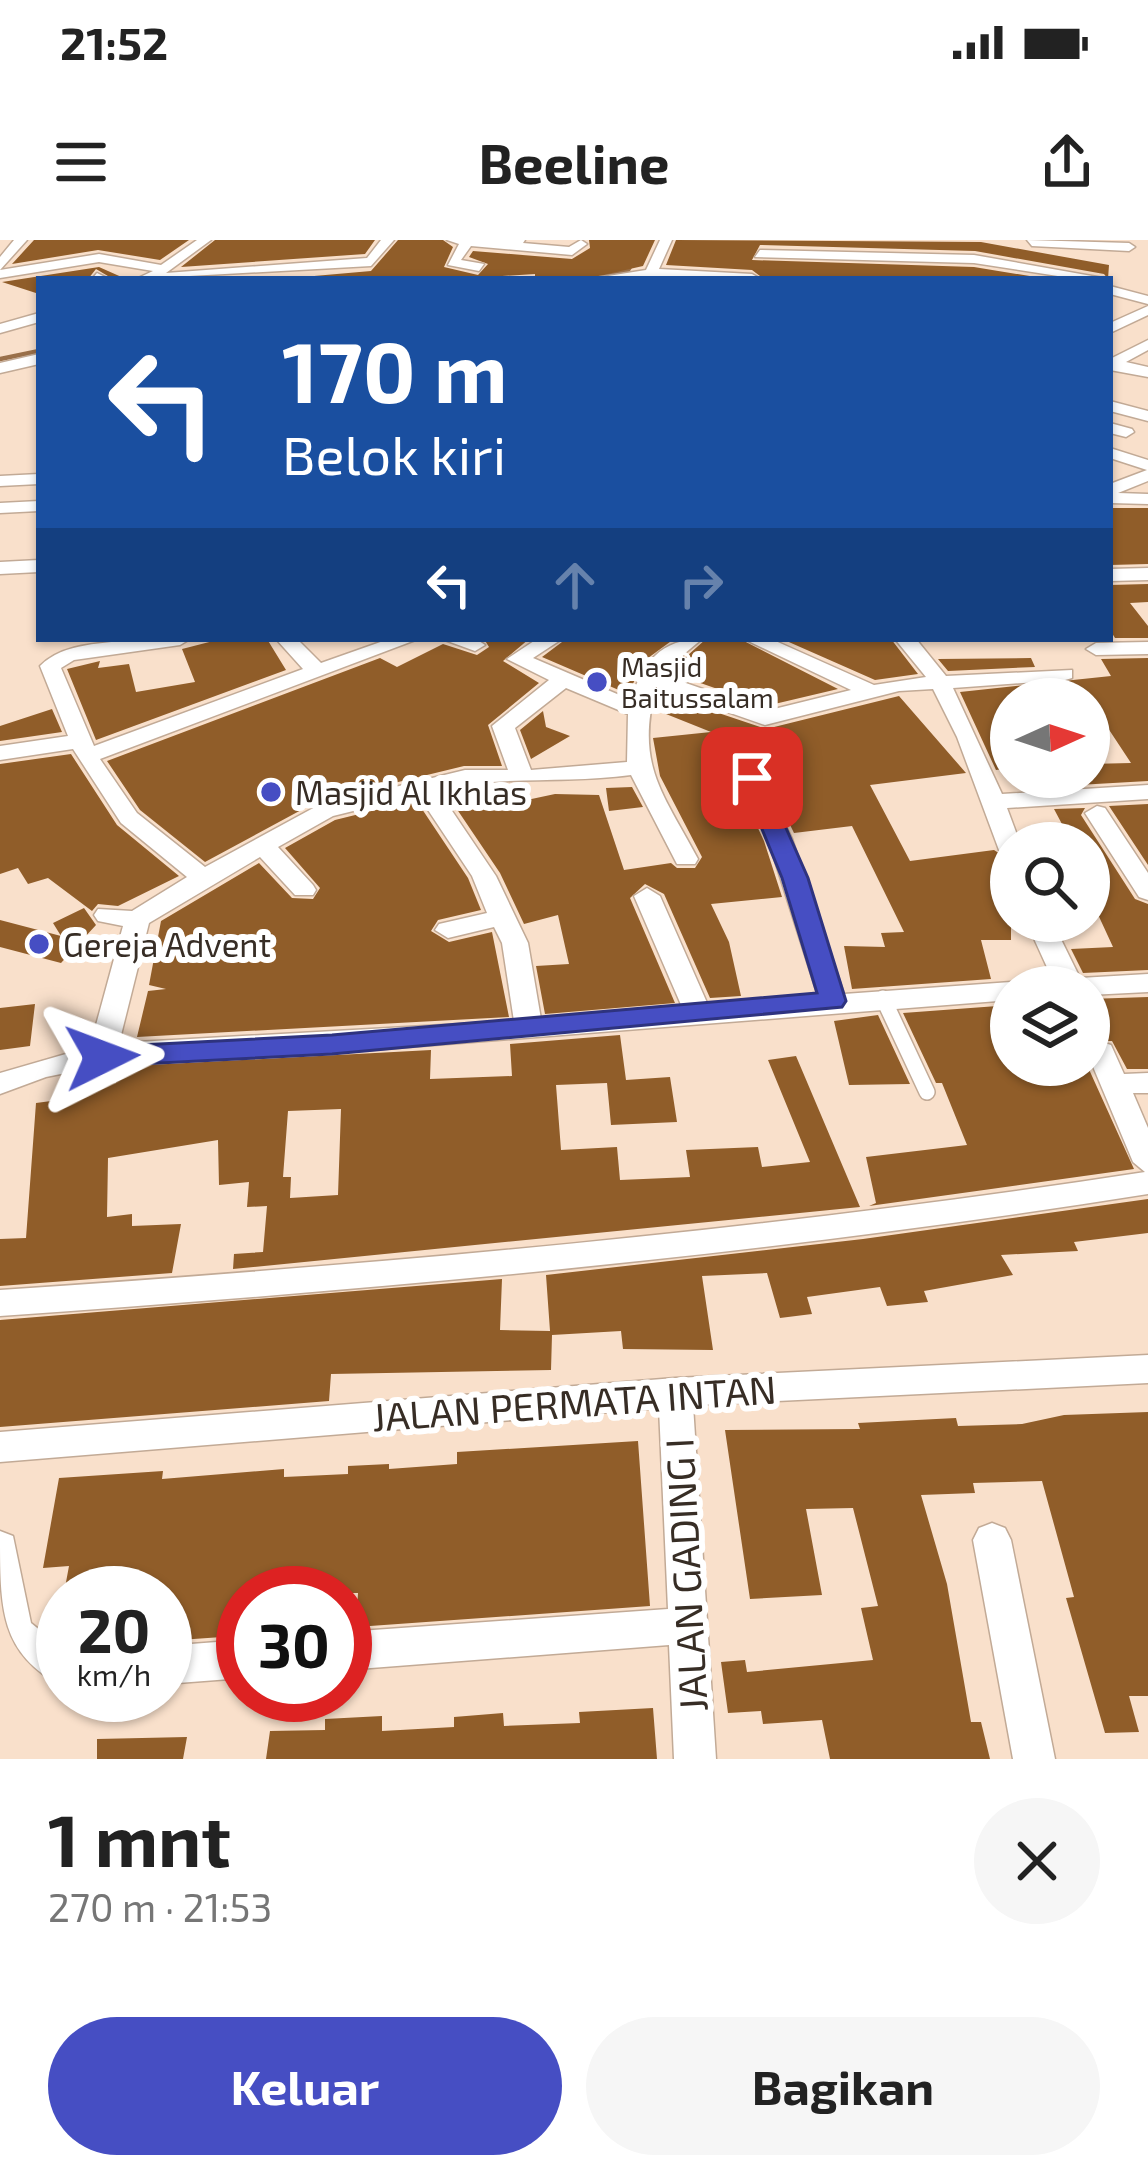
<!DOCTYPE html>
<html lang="id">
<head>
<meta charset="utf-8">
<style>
  body { margin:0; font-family:"Exo 2",sans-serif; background:#f6f6f6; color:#222; height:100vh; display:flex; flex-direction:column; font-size:45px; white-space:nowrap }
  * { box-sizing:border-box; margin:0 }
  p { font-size:39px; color:#767676 }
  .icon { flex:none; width:66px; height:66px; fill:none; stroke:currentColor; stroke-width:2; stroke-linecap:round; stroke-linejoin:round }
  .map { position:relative; height:1519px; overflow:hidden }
  .sheet { display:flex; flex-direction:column; background:#fff; flex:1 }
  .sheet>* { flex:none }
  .top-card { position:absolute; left:36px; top:36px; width:1077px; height:366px; border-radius:0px; box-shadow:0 3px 9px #0004; background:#1a4fa0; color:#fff; overflow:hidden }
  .needle { width:78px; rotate:87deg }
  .controls { position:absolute; left:990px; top:438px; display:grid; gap:24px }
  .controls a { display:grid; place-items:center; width:120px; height:120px; border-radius:50%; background:#fff; box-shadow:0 3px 9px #0004; font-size:60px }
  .speed { position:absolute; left:36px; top:1326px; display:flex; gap:24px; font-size:60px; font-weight:700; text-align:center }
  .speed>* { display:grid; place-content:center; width:156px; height:156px; border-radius:50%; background:#fff; box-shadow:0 3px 9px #0004; line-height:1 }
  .speed small { font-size:30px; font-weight:400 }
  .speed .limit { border:18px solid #d22; background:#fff; color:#111 }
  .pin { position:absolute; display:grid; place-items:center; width:102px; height:102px; color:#fff; margin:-51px; border-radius:24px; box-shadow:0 6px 18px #0006 }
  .me { position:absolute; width:132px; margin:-66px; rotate:87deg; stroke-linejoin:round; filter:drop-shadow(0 0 9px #0008) }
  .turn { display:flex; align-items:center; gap:42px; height:252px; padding:0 48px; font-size:54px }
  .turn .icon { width:156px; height:156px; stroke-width:2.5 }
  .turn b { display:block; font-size:84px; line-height:102px }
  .lanes { display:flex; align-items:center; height:114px; padding:0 48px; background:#0003; justify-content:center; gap:60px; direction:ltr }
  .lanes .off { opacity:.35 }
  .round { display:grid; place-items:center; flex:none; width:126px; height:126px; border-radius:63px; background:#f6f6f6 }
  .head { display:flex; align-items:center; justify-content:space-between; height:204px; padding:0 48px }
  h1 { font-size:72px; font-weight:700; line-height:90px }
  .button { display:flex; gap:24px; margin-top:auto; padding:24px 48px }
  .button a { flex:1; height:138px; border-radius:72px; background:#464ec3; color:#fff; font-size:48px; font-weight:700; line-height:138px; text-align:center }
  .button a+a { background:#f6f6f6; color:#222 }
  .status { display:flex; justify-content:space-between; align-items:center; height:84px; padding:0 60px; background:#fff; direction:ltr }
  .status svg { height:33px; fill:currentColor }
  header { display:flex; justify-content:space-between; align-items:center; height:156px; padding:0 48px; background:#fff; font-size:54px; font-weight:700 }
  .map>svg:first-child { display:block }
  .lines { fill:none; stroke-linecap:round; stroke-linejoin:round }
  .stream { stroke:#9a704a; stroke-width:4.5 }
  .building { fill:#905d29; fill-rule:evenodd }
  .service-casing { stroke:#c2aa96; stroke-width:18 }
  .minor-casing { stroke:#c2aa96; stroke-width:3 }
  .service { stroke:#fff; stroke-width:15 }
  .minor { fill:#fff; fill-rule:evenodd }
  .route { fill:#464ec3; stroke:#2e337f; stroke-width:3 }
  .poi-dot { fill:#464ec3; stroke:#fff; stroke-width:4.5 }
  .labels { text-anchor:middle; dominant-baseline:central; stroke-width:12; stroke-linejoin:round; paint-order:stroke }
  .far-poi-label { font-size:27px; fill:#372d25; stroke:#fff; text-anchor:start }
  .poi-label { font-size:33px; fill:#372d25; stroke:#fff; text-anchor:start }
  .near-street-label { font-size:39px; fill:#372d25; stroke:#fff }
</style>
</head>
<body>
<div class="status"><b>21:52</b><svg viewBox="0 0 49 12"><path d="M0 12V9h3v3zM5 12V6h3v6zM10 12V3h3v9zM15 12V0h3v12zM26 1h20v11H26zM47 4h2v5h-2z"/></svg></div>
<header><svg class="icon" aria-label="menu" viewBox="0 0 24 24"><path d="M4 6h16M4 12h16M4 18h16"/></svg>Beeline<svg class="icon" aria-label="share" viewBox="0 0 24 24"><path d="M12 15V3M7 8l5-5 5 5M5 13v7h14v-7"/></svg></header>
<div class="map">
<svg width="1148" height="1519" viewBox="0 0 1148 1519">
  <rect width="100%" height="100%" fill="#f9e0cb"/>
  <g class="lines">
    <path class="stream" d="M580,39L628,30L647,0
      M0,119L39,111"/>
  </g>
  <path class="building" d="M34,0H189L160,20L98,10L12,24Z
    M215,0H375L365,14L181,27Z
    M398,0H443L453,7L444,27L478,35L488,24L469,17L473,11L572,19L590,8L589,0H655L643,26L585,39H535V34L455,39H280L371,31Z
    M676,0L981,2L1109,25L1108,39L1104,34L975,11L760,5L752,20L974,27L1048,39H764L752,30L666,25Z
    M99,27L126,39H113L96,29L88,39H39V54L2,42Z
    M1110,268H1148V324L1110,325Z
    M1148,344V362L1130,363L1148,386V398H1115L1110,390V345Z
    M221,399H267L286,430L96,500L67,429L100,421L98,428L129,424L136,452L195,442L182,409Z
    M484,399H529L503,421L539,443L488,485L502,526H464L316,562L205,622L140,570L107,521L380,418L397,427L443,404L477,415L489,407Z
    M566,399H674L644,421L628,454L542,417Z
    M706,399H740L838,449L766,466L669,432Z
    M782,399H891L918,434L875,440Z
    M1031,418L1035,427L948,431L938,419Z
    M1148,418V541L1043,547L1038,537H1089V524L1131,523L1098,473L1091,474L1089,459H1011V528L996,530L960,452L1111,436L1101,419Z
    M659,453L766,489L899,456L966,533L870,545L910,621L994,610L1011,621V700H981L991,739L852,749L844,706L885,707L881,693L904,692L852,586L794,593L751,505L734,496L721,509L764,601L782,657L711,664L729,702L741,756L710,758L664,654L645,644L630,658L675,763L545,774L536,726L569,724L558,675L524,684L500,633L446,553L506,546L485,569L555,554L599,555L624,630L671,623L677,628H695L702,617L660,536L653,498L711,492L656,470Z
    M52,469L62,492L0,501V486Z
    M543,471L546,487L570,496L531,519L520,490Z
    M71,514L117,585L179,636L118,666L98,664L92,671L48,638L28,644L18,628L0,634V524Z
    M632,547L643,567L609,571L606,548Z
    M416,560L468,638L481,670L438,680L431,691L449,702L492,692L509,777L137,797L148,751L166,749L149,745L161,681L259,623L292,658L313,659L320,648L285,608L335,580Z
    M1148,564V625L1109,566Z
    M1085,568L1081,575L1135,659L1148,664V730L1083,733L1071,709L1113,707L1089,655V603H1072L1054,569Z
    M84,668L96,685L61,723L0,707V680L61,696L53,683Z
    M1148,757V829H1127L1112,801H1089V759Z
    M35,764L30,806L0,810V768Z
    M1011,765V825H1087L1134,929L869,966L876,963L866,917L967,905L942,843H936L903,773Z
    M878,775L910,844L849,845L834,781Z
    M620,795L626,840L670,837L677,882L611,885L607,843L556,845L561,910L617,907L620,940L690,937L686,910L758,907L762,927L810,922L768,820L796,816L860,967L233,1029L234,1014L263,1012L267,966L247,967L249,942L219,945L218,900L108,918L107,977L132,974V986L181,984L172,1033L0,1046V999L26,998L36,863L74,858L75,848L116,843V836L129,835L131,826L431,810L430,839L512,836L510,804ZM341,869L338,955L290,958L291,937H283L288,871Z
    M1148,959V993L1074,1002L1078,1011L1001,1015L1013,1035L924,1051L928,1062L887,1066L880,1047L807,1057L812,1074L780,1078L767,1033L702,1036L713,1110L623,1109L621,1091L552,1095L551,1130L331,1134L329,1161L0,1187V1080L502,1039L500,1090L550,1091L546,1035L863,999Z
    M1148,1172V1456H1129L1139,1492L1105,1493L1066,1358L1074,1357L1042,1241L973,1243L975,1253L921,1255L947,1344L971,1482H981L990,1519H830L822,1480L763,1484L761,1471L728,1473L721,1422L745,1420L747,1432L873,1420L861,1368L878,1366L853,1268L806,1269L822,1355L750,1359L725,1190L860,1189L858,1183L956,1178L958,1186L1022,1184L1064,1175Z
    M638,1201L650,1366L356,1387L358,1353H243V1388L222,1389V1397L165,1401V1353H64L69,1326L43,1328L59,1238L163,1231L162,1239L284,1229V1237L348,1234V1226L389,1224V1229L457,1224V1212Z
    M653,1468L657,1519H266L270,1491L325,1490V1479L382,1476V1491L454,1487V1477L503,1473L504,1486L580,1483L579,1472Z
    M187,1497L183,1519H97V1499Z"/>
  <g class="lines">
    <defs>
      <path id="service" d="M883,758L927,852"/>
      <path id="minor" d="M14,0H27L0,30L99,14L161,25L197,0H211L166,33L367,18L381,0H394L371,26L136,39L153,31L99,22L0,38V17Z
        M447,0H525L523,3L569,7L581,0L587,4L572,15L471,6L461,20L484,24L479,31L448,25L459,4Z
        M660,0H672L659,29L752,34L759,38L589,39L646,30Z
        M1027,0L1129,3L1135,7L1129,11L1032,6Z
        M760,10L974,15L1103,38L1077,39L974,23L755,17Z
        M97,33L109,39H92Z
        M1110,46L1148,56V64L1110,54Z
        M1148,66V75L1110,93V83Z
        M39,73V82L0,93V84Z
        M1148,100V110L1126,122L1148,127V137L1110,130V119Z
        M39,114V124L0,133V123Z
        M1110,161L1148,171V181L1110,171Z
        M1110,183L1132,189L1134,192L1126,197L1110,193Z
        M1110,208L1148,220V241L1118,253L1148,254V264L1110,263V244L1147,230L1110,218Z
        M39,234V244L0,246V236Z
        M39,261V271L0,273V263Z
        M39,320V332L0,334V322Z
        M1148,328V340L1110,341V329Z
        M137,399H190L180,405L74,420L61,428L94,506L303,429L276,399H297L321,423L389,399H418L100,519L137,573L205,627L317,566L465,530H508L492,486L549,440L507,419L537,399H562L533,418L631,460C642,423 661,399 702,399L660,434L766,471L851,450L744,399H771L874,445L926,437L895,399H916L946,436L1072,430V438L1065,440L953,448L1002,554L1148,545V559L1007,568L1020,603H1011V617L999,610L957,497L933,449L899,451L765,485L656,447C635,525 663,553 698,619L695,624H677L631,535C567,544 500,535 438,550L496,636L528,703L541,779L682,767L634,656L647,648L660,656L708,765L818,756L768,599L725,507L736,500L747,507L792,599L844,754L1011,742L1022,747H1011V760L332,813L120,822L46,837L0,854V833L90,807L123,686L98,681L94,675L98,669L132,671L187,637L121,583L73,509L0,520V506L68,496L40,426C64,402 104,404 137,399ZM566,448L628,474L627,522L531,530L515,488ZM418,555L472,636L487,673L439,684L435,690L448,698L494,687L502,703L514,781L119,803L149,683L260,617L295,655H313L316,650L313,645L278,607L333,576Z
        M442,399H476L485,405L475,411Z
        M1148,402V414L1096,415L1086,409L1096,403Z
        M1097,566L1105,568L1148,633V660L1139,657L1085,573Z
        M1026,681H1052L1080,738L1148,734V752L1089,755V747H1056Z
        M1101,802L1111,805L1124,834L1148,833V853H1133L1148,888V954C767,1015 385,1049 0,1076V1050C384,1024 765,991 1145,932L1133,922L1089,817L1091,805Z
        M1148,1115V1143L693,1165L716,1519H674L669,1405L345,1430V1392L668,1369L659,1168L0,1222V1192L675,1138Z
        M992,1283L1005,1288L1011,1300L1055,1519H1013L973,1300L979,1288Z
        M0,1291L13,1296L31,1383L63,1409V1447C0,1412 0,1372 0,1291Z
        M243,1400V1438L165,1444V1406Z"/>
    </defs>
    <use href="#service" class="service-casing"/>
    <use href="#minor" class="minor-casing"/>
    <use href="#service" class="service"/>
    <use href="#minor" class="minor"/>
  </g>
  <path class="route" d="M752,532L764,538L808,638L846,761L842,767L332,814L102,826L88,817L102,807L332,795L817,753L782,638L741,538Z"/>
  <g class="poi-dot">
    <circle cx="597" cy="442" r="12"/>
    <circle cx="271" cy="552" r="12"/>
    <circle cx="39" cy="704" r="12"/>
  </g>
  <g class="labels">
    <g class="far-poi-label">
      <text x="621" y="426">Masjid<tspan x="621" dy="31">Baitussalam</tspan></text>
    </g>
    <g class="poi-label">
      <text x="295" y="552">Masjid Al Ikhlas</text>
      <text x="63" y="704">Gereja Advent</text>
    </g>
    <g class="near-street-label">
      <text transform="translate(574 1162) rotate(-4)">JALAN PERMATA INTAN</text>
      <text transform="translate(685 1335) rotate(-93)">JALAN GADING I</text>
    </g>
  </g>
</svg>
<div class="controls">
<a><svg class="needle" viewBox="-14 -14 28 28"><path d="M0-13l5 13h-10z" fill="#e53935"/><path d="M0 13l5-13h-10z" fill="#767676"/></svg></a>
<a><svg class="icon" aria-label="search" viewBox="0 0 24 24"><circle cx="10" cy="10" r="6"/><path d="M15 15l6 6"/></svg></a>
<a><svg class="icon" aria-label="layers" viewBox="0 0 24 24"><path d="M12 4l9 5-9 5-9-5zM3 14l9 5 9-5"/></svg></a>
</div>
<div class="speed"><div>20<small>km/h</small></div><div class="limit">30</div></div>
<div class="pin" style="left:752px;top:538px;background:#d93025"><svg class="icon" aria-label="arrive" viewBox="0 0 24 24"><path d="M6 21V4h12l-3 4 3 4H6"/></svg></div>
<svg class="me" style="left:102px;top:817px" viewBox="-20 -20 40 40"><path d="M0-17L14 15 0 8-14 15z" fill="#464ec3" stroke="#fff" stroke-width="4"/></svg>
<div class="top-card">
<div class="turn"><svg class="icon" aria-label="left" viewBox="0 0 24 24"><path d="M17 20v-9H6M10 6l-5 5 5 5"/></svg><div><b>170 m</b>Belok kiri</div></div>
<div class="lanes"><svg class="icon" aria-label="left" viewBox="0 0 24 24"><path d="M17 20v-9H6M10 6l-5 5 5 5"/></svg><svg class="icon off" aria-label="ahead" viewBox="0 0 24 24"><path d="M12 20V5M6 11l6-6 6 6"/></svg><svg class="icon off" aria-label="right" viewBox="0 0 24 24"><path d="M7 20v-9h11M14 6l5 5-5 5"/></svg></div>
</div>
</div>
<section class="sheet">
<div class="head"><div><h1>1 mnt</h1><p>270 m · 21:53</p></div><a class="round"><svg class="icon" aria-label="close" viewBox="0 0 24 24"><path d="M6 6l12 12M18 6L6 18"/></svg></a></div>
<div class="button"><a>Keluar</a><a>Bagikan</a></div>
</section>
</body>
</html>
